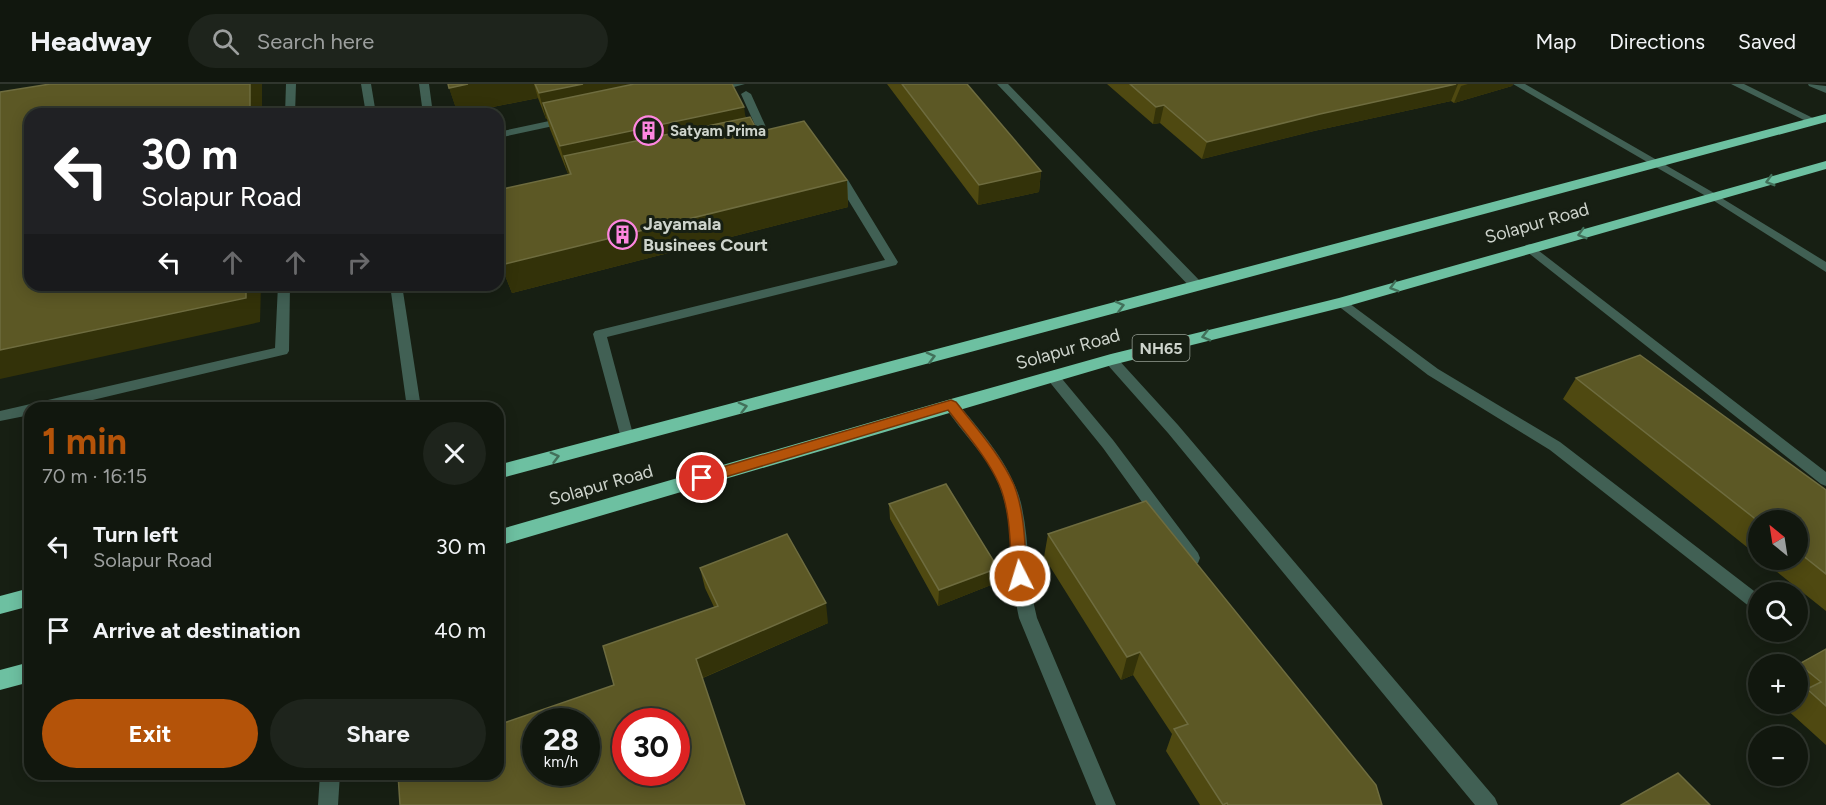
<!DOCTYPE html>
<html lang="en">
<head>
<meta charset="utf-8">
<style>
  body { margin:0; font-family:Figtree,sans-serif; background:#1e241c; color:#f1f3f6; height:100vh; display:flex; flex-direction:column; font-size:22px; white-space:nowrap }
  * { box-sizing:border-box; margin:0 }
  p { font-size:20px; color:#9c9f9e }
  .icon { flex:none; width:33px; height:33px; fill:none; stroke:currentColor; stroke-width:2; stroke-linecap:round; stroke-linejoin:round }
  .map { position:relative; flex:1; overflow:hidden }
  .sheet { position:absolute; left:24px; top:318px; width:480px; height:378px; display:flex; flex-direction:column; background:#11170e; border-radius:18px; box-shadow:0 3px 15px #0003,0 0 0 2px #30362e }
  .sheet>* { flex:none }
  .guide { position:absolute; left:24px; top:24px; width:480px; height:183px; border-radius:18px; box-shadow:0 3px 15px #0003,0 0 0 2px #30362e; background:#202124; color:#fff; overflow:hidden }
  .needle { width:39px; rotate:330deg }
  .buttons { position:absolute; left:1748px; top:426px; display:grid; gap:12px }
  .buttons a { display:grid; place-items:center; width:60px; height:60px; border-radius:50%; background:#11170e; box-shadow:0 3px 15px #0003,0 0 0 2px #30362e; font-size:30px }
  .speed { position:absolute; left:522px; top:624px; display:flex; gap:12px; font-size:30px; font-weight:700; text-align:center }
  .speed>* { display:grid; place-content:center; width:78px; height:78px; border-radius:50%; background:#11170e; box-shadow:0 3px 15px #0003,0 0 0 2px #30362e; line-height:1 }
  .speed small { font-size:15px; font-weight:400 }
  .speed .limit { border:9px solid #d22; background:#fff; color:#111 }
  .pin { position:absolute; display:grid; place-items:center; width:51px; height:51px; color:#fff; margin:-26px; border:3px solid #fff; border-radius:50%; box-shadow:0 2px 6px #0007 }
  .me { position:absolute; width:66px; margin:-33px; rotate:355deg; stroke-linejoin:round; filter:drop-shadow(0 0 4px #0008) }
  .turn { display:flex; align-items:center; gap:21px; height:126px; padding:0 18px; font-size:27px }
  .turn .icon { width:78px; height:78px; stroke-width:2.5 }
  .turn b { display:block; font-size:42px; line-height:51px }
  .lanes { display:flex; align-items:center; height:57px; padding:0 18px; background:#0003; justify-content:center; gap:30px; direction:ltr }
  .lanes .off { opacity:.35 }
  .round { display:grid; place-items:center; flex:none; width:63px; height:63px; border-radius:32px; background:#1e241c }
  .headline { display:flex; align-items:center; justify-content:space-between; height:102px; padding:0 18px }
  h1 { font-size:36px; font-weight:700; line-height:45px; color:#b45309 }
  .button { display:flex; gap:12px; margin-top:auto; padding:12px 18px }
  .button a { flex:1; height:69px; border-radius:36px; background:#b45309; color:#fff; font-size:24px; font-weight:700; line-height:69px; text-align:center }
  .button a+a { background:#1e241c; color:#f1f3f6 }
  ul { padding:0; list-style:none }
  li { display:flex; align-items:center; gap:18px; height:84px; padding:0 18px }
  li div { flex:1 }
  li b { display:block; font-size:22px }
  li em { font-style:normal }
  header { display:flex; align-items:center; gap:36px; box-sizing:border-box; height:84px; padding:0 30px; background:#11170e; border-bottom:2px solid #30362e }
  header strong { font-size:28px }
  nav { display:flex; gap:33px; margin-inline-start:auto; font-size:21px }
  .search { width:420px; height:54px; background:#1e241c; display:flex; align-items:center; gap:15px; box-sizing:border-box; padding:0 21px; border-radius:33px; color:#9c9f9e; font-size:22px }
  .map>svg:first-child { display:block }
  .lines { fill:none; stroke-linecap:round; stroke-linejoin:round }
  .lane { fill:#416054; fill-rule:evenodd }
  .street { fill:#416054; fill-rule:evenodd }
  .highway { fill:#6dc0a1; fill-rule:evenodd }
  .wall { fill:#4f4911 }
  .shaded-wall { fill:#333209 }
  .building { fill:#5c5825; stroke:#6e6c3f; stroke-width:1.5; fill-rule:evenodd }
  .oneway { stroke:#42705a }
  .route { fill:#b45309; stroke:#753606; stroke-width:1.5 }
  .labels { text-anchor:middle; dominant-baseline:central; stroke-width:6; stroke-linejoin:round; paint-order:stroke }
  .far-poi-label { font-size:15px; font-weight:bold; fill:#ced4cc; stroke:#171f13; text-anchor:start }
  .shield { fill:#171f13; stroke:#979e94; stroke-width:1.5 }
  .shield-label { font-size:16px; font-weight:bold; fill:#ced4cc }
  .street-label { font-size:18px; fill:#ced4cc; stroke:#171f13 }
  .poi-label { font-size:18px; font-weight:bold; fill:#ced4cc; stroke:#171f13; text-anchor:start }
</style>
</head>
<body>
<header>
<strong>Headway</strong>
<div class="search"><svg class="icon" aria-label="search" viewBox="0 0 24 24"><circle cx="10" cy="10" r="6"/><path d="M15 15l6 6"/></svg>Search here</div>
<nav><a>Map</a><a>Directions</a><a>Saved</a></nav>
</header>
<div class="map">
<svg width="1826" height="721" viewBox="0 0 1826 721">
  <rect width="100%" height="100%" fill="#171f13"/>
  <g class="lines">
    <path class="lane" d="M286,0H296L295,30H285Z
      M419,0H429L433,30H423Z
      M726,0H745L712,9L707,6Z
      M1731,0H1744L1819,37L1818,39H1810Z
      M1808,0L1826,2V9L1809,2Z
      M746,7L751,10L770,52L769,54L753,58L748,55L759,50L741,10Z
      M568,33L572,34V38L498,54V48Z
      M842,93L848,96L898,178L896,181L607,253L634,354L632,358H622L593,250L595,247L885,176L836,96Z
      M1715,110L1826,178V188L1711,115V111Z
      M278,201H290L289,267L287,270L59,324H30V331L0,337V327L275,264Z
      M1111,271L1116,273L1178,341L1495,714L1498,721H1475L1168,349L1106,279L1104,276L1106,273Z
      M1053,288L1058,290L1113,356L1198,469L1200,474L1198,479L1192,481L1186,479L1103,364L1048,296L1046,293Z
      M320,690H340L338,721H318Z"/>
    <path class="street" d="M361,0H371L376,30H366Z
      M997,0H1008L1202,199L1203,202L1202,205H1192Z
      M1513,0H1525L1721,113L1719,115H1711Z
      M1530,160L1826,388V402L1821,400L1526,167L1524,164L1526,161Z
      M390,201H402L421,324H407Z
      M1342,214L1438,285L1560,358L1758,510V524L1750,523L1550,366L1428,291L1337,221L1335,218Z
      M951,316L956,317C981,348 1011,380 1021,419C1030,457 1027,496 1037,534L1116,721H1096L1019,534C1009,491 1016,443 999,401C987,370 961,349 944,321Z"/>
    <path class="highway" d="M1826,30V38L498,395V381Z
      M1826,77V85L1348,222L1112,281L498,462V446L951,315L1111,270L1339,214Z
      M30,504V522L0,530V512Z
      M30,578V598L0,606V586Z"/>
  </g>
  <path class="wall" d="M448,0H732L746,34L758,48L847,96L848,123L512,209L501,181L569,90V89L568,90L550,45L547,35H546L538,14L458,30Z
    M887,0H967L1041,87L1039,108L978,121Z
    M1107,0H1513L1512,2L1454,19L1451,17L1314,47L1202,75L1160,39L1153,40Z
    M1576,294L1826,406V527L1762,476H1797V436H1758V472L1563,315Z
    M889,420L998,484L996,499L938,522L890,435Z
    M1048,450L1382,721H1200L1166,667L1172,650L1133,591L1121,596L1044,473Z
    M700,484L828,539L703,594L614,601L714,523L705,504Z
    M1826,565V661L1784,623L1788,620H1797V581Z"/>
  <path class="shaded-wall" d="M250,0H262V30H250Z
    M468,0H534L538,14L458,30L449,4Z
    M583,0H715L543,19L547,35H546L539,9Z
    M1458,0L1451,17L1314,47L1202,75L1207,58L1320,30Z
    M1468,0H1513L1512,2L1454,19L1461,2Z
    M1164,21L1160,39L1153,40L1156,23Z
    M744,23L748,50L564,72L569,89L568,90L560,62Z
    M1041,87L1039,108L978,121L979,101Z
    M847,96L848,123L512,209L501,181Z
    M246,201H261L260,238L0,295V266Z
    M998,484L996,499L938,522L939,506Z
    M826,519L828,539L702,594L696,575Z
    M1140,568L1133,591L1121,596L1127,573Z"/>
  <path class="building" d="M50,0H250V30H30V201H246V214L0,266V8Z
    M448,0H468L449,4Z
    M535,0H583L539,9Z
    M634,0H732L744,23L560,62L543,19Z
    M902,0H967L1041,87L979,101Z
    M1130,0H1456L1320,30L1207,58L1164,21L1156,23Z
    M750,33L758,48L804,37L847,96L501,181L498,170V106L571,90L564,72Z
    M1640,271L1826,406V490L1797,467V436L1758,437L1576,294Z
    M946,400L998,484L939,506L889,420Z
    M1146,417L1376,701L1382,721H1228L1227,719L1223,721L1174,645L1188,640L1140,568L1127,573L1048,450Z
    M787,450L826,519L696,575L745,721H400L398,690H498V641L614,601L603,562L718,522L700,484ZM536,638H586V688H536ZM626,638H676V688H626Z
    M1826,565V622L1807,605L1821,598L1799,580Z
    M1678,689L1710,721H1621Z"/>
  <defs><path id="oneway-chevron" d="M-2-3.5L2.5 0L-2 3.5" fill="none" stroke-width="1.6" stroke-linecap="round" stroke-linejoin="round" transform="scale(1.5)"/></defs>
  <g class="oneway">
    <use href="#oneway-chevron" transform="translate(1770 97) rotate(164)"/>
    <use href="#oneway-chevron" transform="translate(1582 150) rotate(164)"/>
    <use href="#oneway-chevron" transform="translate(1394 203) rotate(164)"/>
    <use href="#oneway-chevron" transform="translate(1120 222) rotate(-15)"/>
    <use href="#oneway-chevron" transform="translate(1206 252) rotate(166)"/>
    <use href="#oneway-chevron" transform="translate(931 273) rotate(-15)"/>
    <use href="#oneway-chevron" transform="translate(743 323) rotate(-15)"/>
    <use href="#oneway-chevron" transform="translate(555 373) rotate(-15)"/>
  </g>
  <path class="route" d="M951,316L956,318C976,344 1000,370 1014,401C1025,429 1025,463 1027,492L1025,497L1020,499L1014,497L1012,492C1010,462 1011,428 999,400C987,373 966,350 948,326L702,400L695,394L702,389Z"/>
  <defs>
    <symbol id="building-ring" viewBox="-11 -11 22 22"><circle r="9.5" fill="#171f13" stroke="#fe86e0" stroke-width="1.5"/><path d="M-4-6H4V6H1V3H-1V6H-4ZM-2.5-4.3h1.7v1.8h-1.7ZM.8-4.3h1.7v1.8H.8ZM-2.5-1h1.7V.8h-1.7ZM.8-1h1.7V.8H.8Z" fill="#fe86e0"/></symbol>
  </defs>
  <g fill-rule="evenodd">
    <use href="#building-ring" x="632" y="30" width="33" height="33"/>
    <use href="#building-ring" x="606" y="134" width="33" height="33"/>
  </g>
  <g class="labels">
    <g class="far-poi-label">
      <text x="670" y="47">Satyam Prima</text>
    </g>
    <rect class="shield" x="1132.5" y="251" width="57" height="26" rx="4.5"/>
    <g class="shield-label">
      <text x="1161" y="264">NH65</text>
    </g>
    <g class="street-label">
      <text transform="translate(1537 139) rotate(-16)">Solapur Road</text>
      <text transform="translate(1068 265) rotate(-16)">Solapur Road</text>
      <text transform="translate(601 401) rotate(-16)">Solapur Road</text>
    </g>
    <g class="poi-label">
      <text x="643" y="140">Jayamala<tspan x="643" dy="21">Businees Court</tspan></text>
    </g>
  </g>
</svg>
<div class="buttons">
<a><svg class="needle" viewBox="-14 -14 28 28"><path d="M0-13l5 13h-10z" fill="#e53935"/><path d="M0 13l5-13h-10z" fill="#9c9f9e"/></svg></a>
<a><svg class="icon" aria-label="search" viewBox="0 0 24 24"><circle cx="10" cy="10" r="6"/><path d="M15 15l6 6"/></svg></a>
<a>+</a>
<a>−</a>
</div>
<div class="speed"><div>28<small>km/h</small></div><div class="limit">30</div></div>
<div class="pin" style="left:702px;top:394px;background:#d93025"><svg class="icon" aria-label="arrive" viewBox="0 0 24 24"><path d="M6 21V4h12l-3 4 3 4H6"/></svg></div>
<svg class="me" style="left:1020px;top:492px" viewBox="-20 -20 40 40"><circle r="17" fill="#b45309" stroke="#fff" stroke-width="3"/><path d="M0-11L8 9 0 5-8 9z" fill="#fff"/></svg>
<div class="guide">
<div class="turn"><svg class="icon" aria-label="left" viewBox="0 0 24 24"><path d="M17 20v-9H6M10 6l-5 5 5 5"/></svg><div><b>30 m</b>Solapur Road</div></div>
<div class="lanes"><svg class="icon" aria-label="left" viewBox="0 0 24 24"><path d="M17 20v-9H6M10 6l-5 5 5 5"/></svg><svg class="icon off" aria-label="ahead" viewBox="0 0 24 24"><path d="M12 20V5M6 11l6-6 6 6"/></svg><svg class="icon off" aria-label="ahead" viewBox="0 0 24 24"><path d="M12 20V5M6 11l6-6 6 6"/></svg><svg class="icon off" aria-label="right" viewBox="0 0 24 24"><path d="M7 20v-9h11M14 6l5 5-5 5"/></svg></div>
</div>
<section class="sheet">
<div class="headline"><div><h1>1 min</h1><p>70 m · 16:15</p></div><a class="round"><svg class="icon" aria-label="close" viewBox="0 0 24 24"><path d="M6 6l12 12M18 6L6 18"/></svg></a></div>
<ul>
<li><svg class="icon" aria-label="left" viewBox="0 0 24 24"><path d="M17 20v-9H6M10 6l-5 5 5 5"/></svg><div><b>Turn left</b><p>Solapur Road</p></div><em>30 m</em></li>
<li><svg class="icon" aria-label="arrive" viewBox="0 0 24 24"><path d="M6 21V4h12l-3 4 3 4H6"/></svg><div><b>Arrive at destination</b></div><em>40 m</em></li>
</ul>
<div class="button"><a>Exit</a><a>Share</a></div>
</section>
</div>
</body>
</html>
